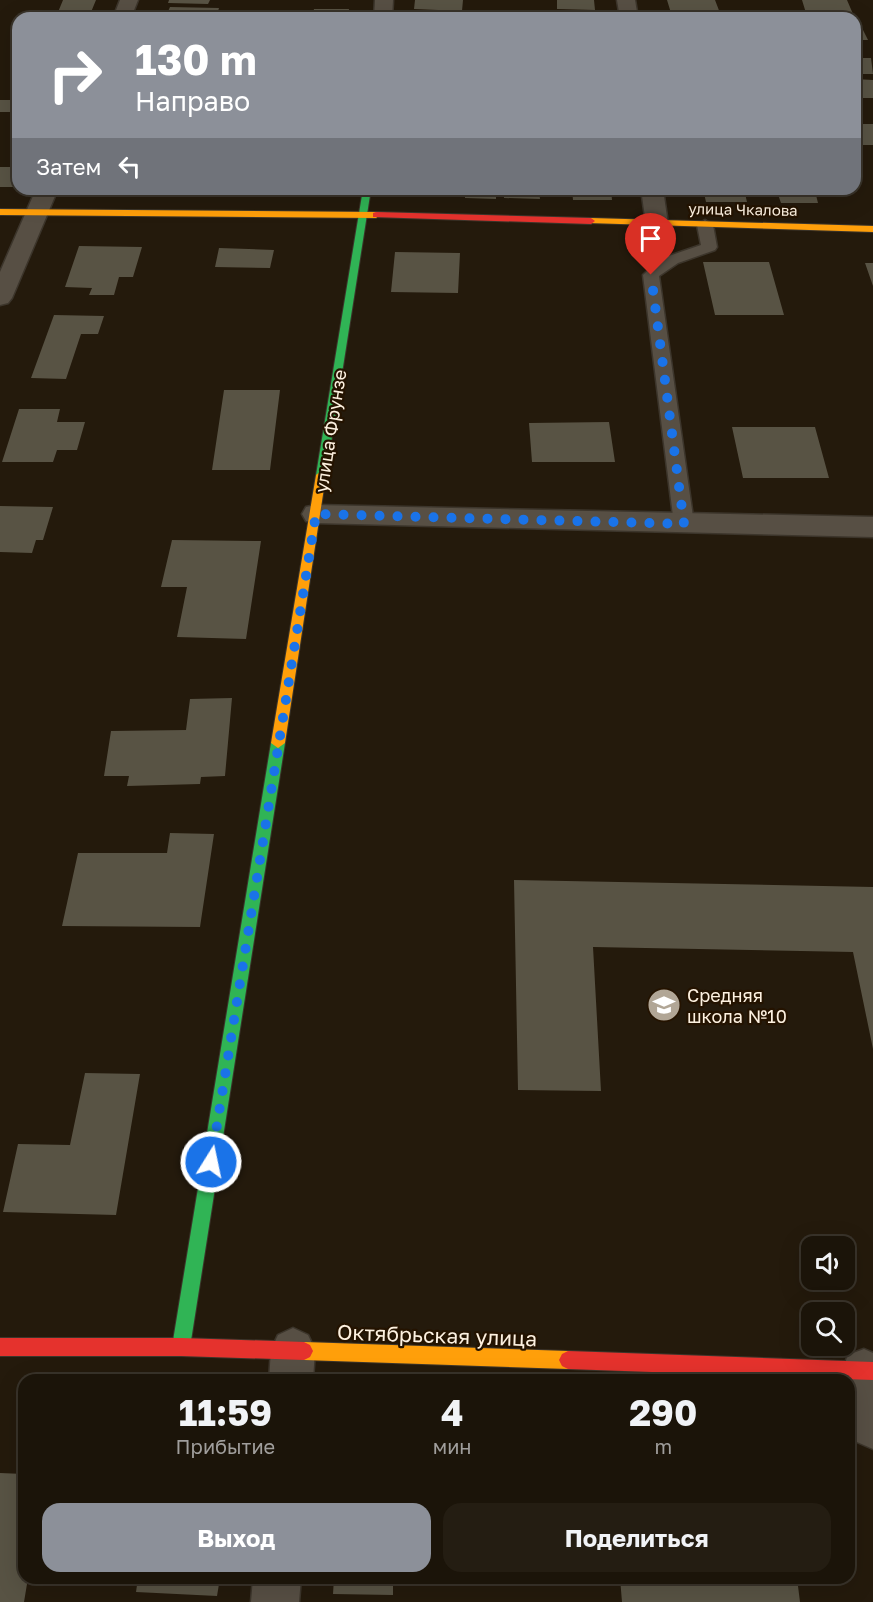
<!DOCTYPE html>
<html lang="ru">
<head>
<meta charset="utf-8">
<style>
  body { margin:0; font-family:"Golos Text",sans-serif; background:#241d12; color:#f1f3f6; height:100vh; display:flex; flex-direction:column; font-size:22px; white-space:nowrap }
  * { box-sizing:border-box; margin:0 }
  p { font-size:20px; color:#a09e9c }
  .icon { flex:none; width:33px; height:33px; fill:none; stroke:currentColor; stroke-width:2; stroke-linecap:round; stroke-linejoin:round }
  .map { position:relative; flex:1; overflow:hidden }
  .sheet { position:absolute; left:18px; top:1374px; width:837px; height:210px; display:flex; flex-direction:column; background:#1b1409; border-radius:18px; box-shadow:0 6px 24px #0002,0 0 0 2px #39332a }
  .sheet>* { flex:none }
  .top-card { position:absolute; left:12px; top:12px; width:849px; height:183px; border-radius:18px; box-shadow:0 6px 24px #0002,0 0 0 2px #39332a; background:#8c9099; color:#fff; overflow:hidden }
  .fabs { position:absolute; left:801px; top:1236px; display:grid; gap:12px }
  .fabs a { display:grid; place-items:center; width:54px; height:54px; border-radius:12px; background:#1b1409; box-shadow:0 6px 24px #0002,0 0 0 2px #39332a; font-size:30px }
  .pin { position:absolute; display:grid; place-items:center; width:51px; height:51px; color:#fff; margin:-62px -26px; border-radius:50% 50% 50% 0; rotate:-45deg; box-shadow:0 0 6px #0007 }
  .pin .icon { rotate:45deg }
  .me { position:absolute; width:66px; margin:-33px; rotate:10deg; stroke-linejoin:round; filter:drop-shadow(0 0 4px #0008) }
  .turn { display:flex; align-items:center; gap:21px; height:126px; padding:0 24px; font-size:27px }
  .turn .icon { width:78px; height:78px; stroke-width:2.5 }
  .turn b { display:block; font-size:42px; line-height:51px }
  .then { display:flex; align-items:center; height:57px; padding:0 24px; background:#0003; gap:12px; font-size:22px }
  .eta { display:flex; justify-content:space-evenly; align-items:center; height:102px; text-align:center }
  .eta b { font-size:36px; font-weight:700; line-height:42px }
  .button { display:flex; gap:12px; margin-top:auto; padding:12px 24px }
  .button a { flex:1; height:69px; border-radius:18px; background:#8c9099; color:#fff; font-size:24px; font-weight:700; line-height:69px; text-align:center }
  .button a+a { background:#241d12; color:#f1f3f6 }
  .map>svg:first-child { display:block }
  .building { fill:#585344 }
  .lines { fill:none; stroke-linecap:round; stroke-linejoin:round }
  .lane-casing { stroke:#3c352b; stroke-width:3 }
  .street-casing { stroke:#3c352b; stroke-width:3 }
  .fast-casing { stroke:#3c352b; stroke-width:2 }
  .slow-casing { stroke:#3c352b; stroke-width:2 }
  .jam-casing { stroke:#3c352b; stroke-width:2 }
  .lane { fill:#574f44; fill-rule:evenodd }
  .street { fill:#574f44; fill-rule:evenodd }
  .fast { fill:#30b455; fill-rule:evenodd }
  .slow { fill:#ff9f0a; fill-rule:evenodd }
  .jam { fill:#e5322d; fill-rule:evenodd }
  .route { stroke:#1a73e8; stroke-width:10; stroke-dasharray:0 18 }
  .labels { text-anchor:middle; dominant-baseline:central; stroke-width:4.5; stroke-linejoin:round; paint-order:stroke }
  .far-street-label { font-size:15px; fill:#fdf1e0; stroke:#241300 }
  .street-label { font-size:18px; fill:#fdf1e0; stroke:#241300 }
  .poi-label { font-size:18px; fill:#fdf1e0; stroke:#241300; text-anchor:start }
  .near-street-label { font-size:21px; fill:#fdf1e0; stroke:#241300 }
</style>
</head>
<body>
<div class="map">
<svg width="873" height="1602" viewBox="0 0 873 1602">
  <rect width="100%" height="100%" fill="#241a0c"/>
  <path class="building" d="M63,0H96L89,17H56Z
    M169,0H210L208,4L168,3Z
    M415,0H463L462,11L414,9Z
    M557,0H594L595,10L557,9Z
    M667,0H715L720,13H671Z
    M802,0H847L853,14L806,13Z
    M170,7L219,8L216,18H165Z
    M314,9H349L348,18H312Z
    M560,13L594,14V18H560Z
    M855,20H858L868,40H855Z
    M855,58H871L873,74H855Z
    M855,79L873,80V98H855Z
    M18,85V112H0V100H13Z
    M855,124H873V145H863Z
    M0,167H18V187H0Z
    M209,189H248V192H208Z
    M286,189H330V195H286Z
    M376,189H426L425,197L375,196Z
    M465,189H496V199L465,198Z
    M504,189H539L540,199L504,198Z
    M572,189H611L612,200H573Z
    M703,189H744L747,202H706Z
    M776,189H819L821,195H816L818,203H781Z
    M79,246L142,247L133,277H119L114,295H89L92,288L65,287Z
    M219,248L274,250L270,268L215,267Z
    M395,252L460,253L458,293L391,292Z
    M703,262H769L784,315H715Z
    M865,263H873V286Z
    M54,315L104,316L98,334H81L66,379L31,378Z
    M224,390H280L270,470H212Z
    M19,409H60L57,422H85L77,450H57L53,462H2Z
    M609,422L615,462H532L529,423Z
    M732,427H815L829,478H743Z
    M0,506L53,507L43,540H36L32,553L0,552Z
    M172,540L261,541L246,639L177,637L187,587H161Z
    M232,698L225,776L201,777L200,784L127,786L129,776H104L111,731L186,730L190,699Z
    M170,833L214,834L200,927L62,926L78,853H167Z
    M514,880L873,887V1049L853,952L593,947L601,1091L518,1090Z
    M85,1073L140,1074L116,1215L3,1212L18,1144L70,1145Z
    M0,1473L24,1474V1578H28L24,1602H0Z
    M138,1578H220L217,1596L136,1592Z
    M334,1578H393V1595L333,1594Z
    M620,1578H797L800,1602H622Z"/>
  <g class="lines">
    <defs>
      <path id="lane" d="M705,220L713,225L717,247L715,250L678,263L659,276L694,524L691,529H677L674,524L643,275L660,259L701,245L697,225Z"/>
      <path id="street" d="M120,0H138L131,18H113Z
        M375,0H393L392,18H374Z
        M617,0H635L638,18H620Z
        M36,189H58L12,298L8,303L0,305V272Z
        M641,189H663L668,224L665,229H649L646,224Z
        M316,505L873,517V537L316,523L306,521L302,514L306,507Z
        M293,1328L308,1335L315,1350L313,1380H269L271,1350L278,1335Z
        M864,1349L873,1353V1449L857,1442L849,1417V1380H843L842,1371L848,1355Z
        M253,1578H301L299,1602H251Z"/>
      <path id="fast" d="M363,189H371L326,475L321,479L316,475Z
        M278,738L285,743L190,1347L187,1353L181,1356L175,1353L172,1347L271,743Z"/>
      <path id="slow" d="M0,209L376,212L380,215L376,218L0,215Z
        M591,218L873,226V232L588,223V219Z
        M321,471L326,475L285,743L278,748L271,743L316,475Z
        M304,1342L568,1351L574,1354L577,1360L574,1366L568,1369L304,1360L298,1357L295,1351L298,1345Z"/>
      <path id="jam" d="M376,212L591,218L595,221L591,224L373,217V213Z
        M0,1338H181L304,1342L310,1345L313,1351L310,1357L304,1360L181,1356H0Z
        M568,1351L873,1362V1380L568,1369L562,1366L559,1360L562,1354Z"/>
    </defs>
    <use href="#lane" class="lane-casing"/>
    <use href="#street" class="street-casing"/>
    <use href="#fast" class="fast-casing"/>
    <use href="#slow" class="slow-casing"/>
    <use href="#jam" class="jam-casing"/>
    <use href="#lane" class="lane"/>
    <use href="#street" class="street"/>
    <use href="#fast" class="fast"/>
    <use href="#slow" class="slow"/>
    <use href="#jam" class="jam"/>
  </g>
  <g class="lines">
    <path class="route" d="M211,1162L316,514L684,524L651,275"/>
  </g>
  <defs>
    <symbol id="school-disc" viewBox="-11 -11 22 22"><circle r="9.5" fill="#b1a696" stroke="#241300"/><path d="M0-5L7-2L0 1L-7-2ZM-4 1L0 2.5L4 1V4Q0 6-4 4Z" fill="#fff"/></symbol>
  </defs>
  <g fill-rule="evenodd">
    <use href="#school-disc" x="645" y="986" width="38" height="38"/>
  </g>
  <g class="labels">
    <g class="far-street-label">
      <text transform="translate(743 209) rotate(1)">улица Чкалова</text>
    </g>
    <g class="street-label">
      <text transform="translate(330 431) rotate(-81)">улица Фрунзе</text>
    </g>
    <g class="poi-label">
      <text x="687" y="995">Средняя<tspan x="687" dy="21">школа №10</tspan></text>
    </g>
    <g class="near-street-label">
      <text transform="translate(437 1335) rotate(2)">Октябрьская улица</text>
    </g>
  </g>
</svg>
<div class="fabs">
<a><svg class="icon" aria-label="sound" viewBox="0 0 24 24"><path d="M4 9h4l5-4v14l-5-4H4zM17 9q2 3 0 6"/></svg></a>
<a><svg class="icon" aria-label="search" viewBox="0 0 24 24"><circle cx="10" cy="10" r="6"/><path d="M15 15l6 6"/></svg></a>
</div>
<div class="pin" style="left:651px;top:275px;background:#d93025"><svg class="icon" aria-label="arrive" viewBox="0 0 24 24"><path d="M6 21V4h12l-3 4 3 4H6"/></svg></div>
<svg class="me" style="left:211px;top:1162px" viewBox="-20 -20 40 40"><circle r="17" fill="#1a73e8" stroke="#fff" stroke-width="3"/><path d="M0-11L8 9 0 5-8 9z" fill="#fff"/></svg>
<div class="top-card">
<div class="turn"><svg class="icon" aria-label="right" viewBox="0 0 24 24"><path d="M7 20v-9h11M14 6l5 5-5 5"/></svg><div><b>130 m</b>Направо</div></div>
<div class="then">Затем<svg class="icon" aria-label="left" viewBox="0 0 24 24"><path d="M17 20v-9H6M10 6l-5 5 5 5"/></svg></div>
</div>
<section class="sheet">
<div class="eta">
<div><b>11:59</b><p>Прибытие</p></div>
<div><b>4</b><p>мин</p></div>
<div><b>290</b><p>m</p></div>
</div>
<div class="button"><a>Выход</a><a>Поделиться</a></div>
</section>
</div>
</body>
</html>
